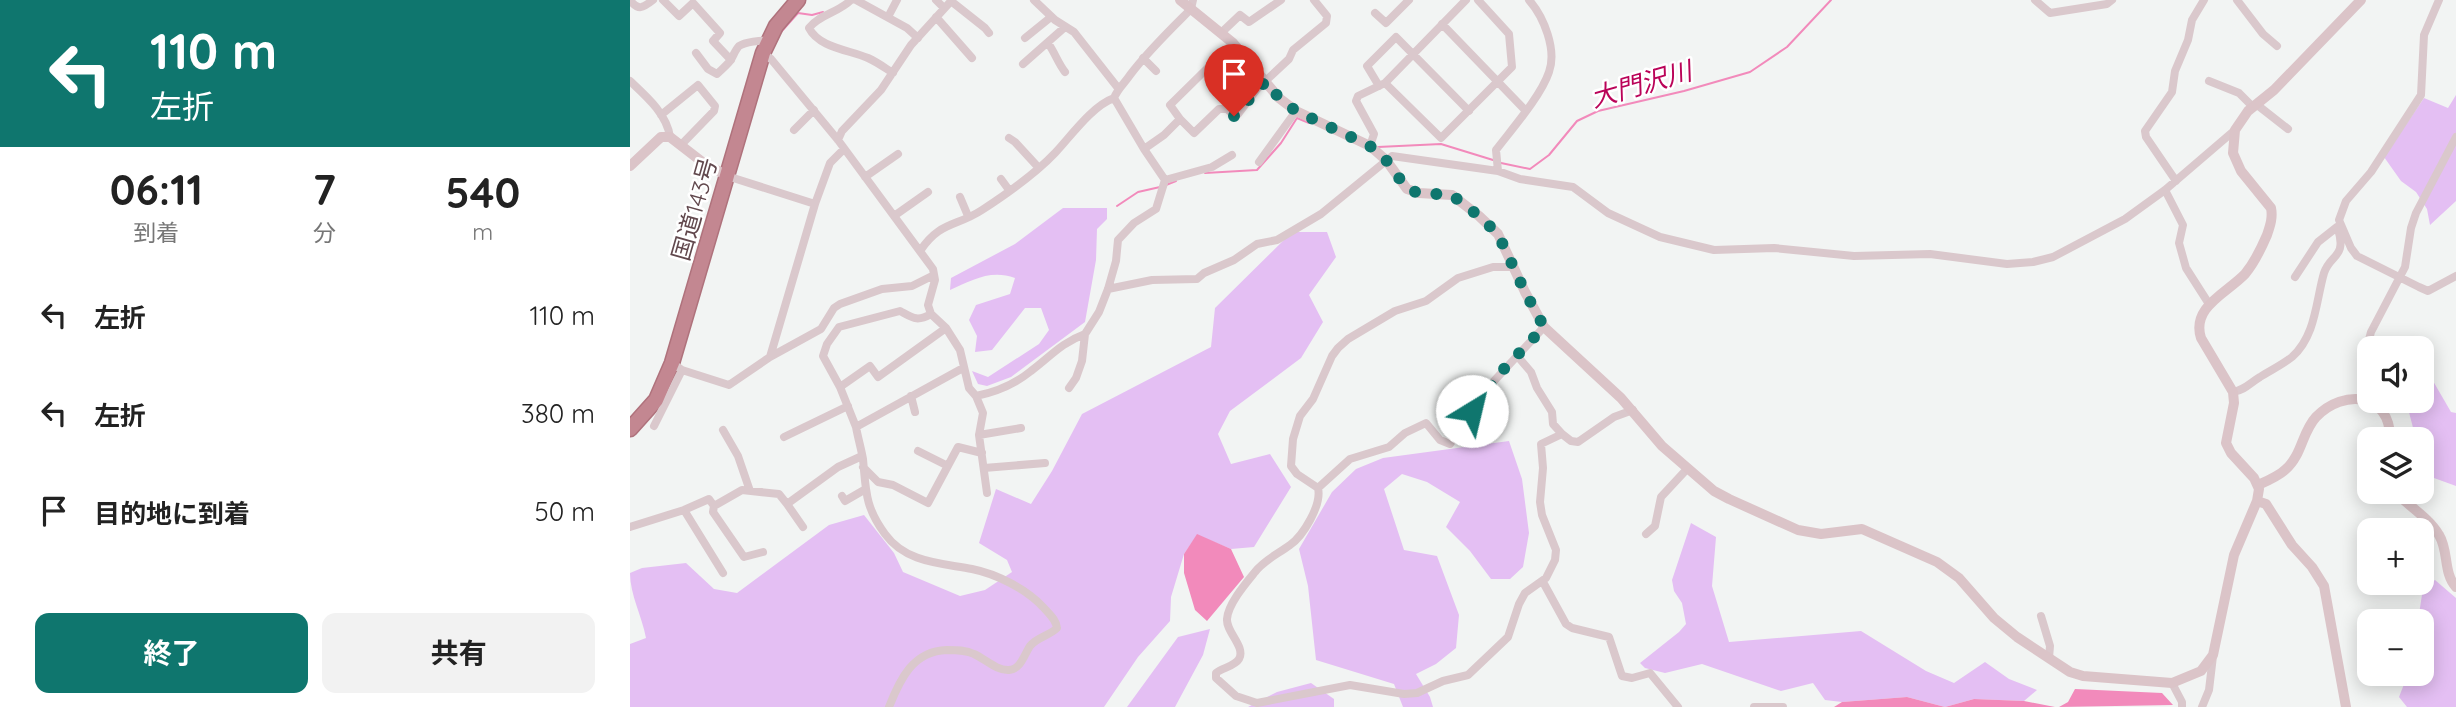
<!DOCTYPE html>
<html lang="ja">
<head>
<meta charset="utf-8">
<style>
  body { margin:0; font-family:Quicksand,"Noto Sans JP",sans-serif; background:#f2f2f2; color:#222; height:100vh; display:flex; flex-direction:column; font-size:26px; white-space:nowrap }
  * { box-sizing:border-box; margin:0 }
  p { font-size:23px; color:#767676 }
  .icon { flex:none; width:38px; height:38px; fill:none; stroke:currentColor; stroke-width:2; stroke-linecap:round; stroke-linejoin:round }
  .map { position:relative; flex:1; overflow:hidden }
  .drawer { display:flex; flex-direction:column; background:#fff; width:630px }
  .drawer>* { flex:none }
  .hud { background:#0f766e; color:#fff; overflow:hidden }
  .fabs { position:absolute; left:1727px; top:336px; display:grid; gap:14px }
  .fabs a { display:grid; place-items:center; width:77px; height:77px; border-radius:14px; background:#fff; box-shadow:0 4px 18px #0003; font-size:35px }
  .pin { position:absolute; display:grid; place-items:center; width:60px; height:60px; color:#fff; margin:-72px -30px; border-radius:50% 50% 50% 0; rotate:-45deg; box-shadow:0 0 7px #0007 }
  .pin .icon { rotate:45deg }
  .me { position:absolute; width:77px; margin:-38px; rotate:36deg; stroke-linejoin:round; filter:drop-shadow(0 0 5px #0008) }
  .turn { display:flex; align-items:center; gap:24px; height:147px; padding:0 35px; font-size:32px }
  .turn .icon { width:91px; height:91px; stroke-width:2.5 }
  .turn b { display:block; font-size:49px; line-height:60px }
  .eta { display:flex; justify-content:space-evenly; align-items:center; height:119px; text-align:center }
  .eta b { font-size:42px; font-weight:700; line-height:49px }
  .button { display:flex; gap:14px; margin-top:auto; padding:14px 35px }
  .button a { flex:1; height:80px; border-radius:14px; background:#0f766e; color:#fff; font-size:28px; font-weight:700; line-height:80px; text-align:center }
  .button a+a { background:#f2f2f2; color:#222 }
  ul { padding:0; list-style:none }
  li { display:flex; align-items:center; gap:21px; height:98px; padding:0 35px }
  li div { flex:1 }
  li b { display:block; font-size:26px }
  li em { font-style:normal }
  main { display:flex; flex:1; min-height:0 }
  .map>svg:first-child { display:block }
  .green { fill:#e4bff3 }
  .water { fill:#f28abb }
  .lines { fill:none; stroke-linecap:round; stroke-linejoin:round }
  .stream { stroke:#f28abb; stroke-width:2 }
  .highway-casing { stroke:#af727c; stroke-width:17 }
  .street { stroke:#dac8cc; stroke-width:8 }
  .secondary { stroke:#dbc4c8; stroke-width:10 }
  .highway { stroke:#c38791; stroke-width:14 }
  .route { stroke:#0f766e; stroke-width:12; stroke-dasharray:0 21.6 }
  .labels { text-anchor:middle; dominant-baseline:central; stroke-width:5; stroke-linejoin:round; paint-order:stroke }
  .street-label { font-size:24px; fill:#61484d; stroke:#fff }
  .water-label { font-size:26px; font-style:italic; fill:#ba0358; stroke:#fff }
</style>
</head>
<body>
<main>
<section class="drawer">
<div class="hud">
<div class="turn"><svg class="icon" aria-label="left" viewBox="0 0 24 24"><path d="M17 20v-9H6M10 6l-5 5 5 5"/></svg><div><b>110 m</b>左折</div></div>
</div>
<div class="eta">
<div><b>06:11</b><p>到着</p></div>
<div><b>7</b><p>分</p></div>
<div><b>540</b><p>m</p></div>
</div>
<ul>
<li><svg class="icon" aria-label="left" viewBox="0 0 24 24"><path d="M17 20v-9H6M10 6l-5 5 5 5"/></svg><div><b>左折</b></div><em>110 m</em></li>
<li><svg class="icon" aria-label="left" viewBox="0 0 24 24"><path d="M17 20v-9H6M10 6l-5 5 5 5"/></svg><div><b>左折</b></div><em>380 m</em></li>
<li><svg class="icon" aria-label="arrive" viewBox="0 0 24 24"><path d="M6 21V4h12l-3 4 3 4H6"/></svg><div><b>目的地に到着</b></div><em>50 m</em></li>
</ul>
<div class="button"><a>終了</a><a>共有</a></div>
</section>
<div class="map">
<svg width="1826" height="707" viewBox="0 0 1826 707">
  <rect width="100%" height="100%" fill="#f2f4f3"/>
  <path class="green" d="M1826,95V201L1800,225L1797,209L1786,192L1771,181L1754,157L1794,98L1818,108Z
    M433,208H477V219L467,229L466,260L455,322L381,377L357,386L348,384L342,371L358,377L409,344L419,330L411,308H395L362,350L345,352L347,336L339,320L346,305L380,294L385,278C361,269 342,280 320,290L321,278L385,244Z
    M662,232H697L706,257L679,295L693,322L671,358L600,411L588,434L601,464L640,454L661,487L624,547L601,549L567,535L554,554L541,597L540,621L508,657L474,707H0V644L16,638C12,616 0,595 0,573L12,568L56,563L84,589L107,593L199,525L234,515L264,553L273,572L330,596L355,590L382,572L377,560L349,543L366,489L401,504L422,471L452,414L581,347L585,308Z
    M1792,362L1821,412L1826,413V486L1804,478L1792,457V439H1786L1776,401H1792Z
    M879,441L892,479L899,533L893,567L880,579H861L840,551L816,527L830,502L797,482L772,474L754,489L774,550L807,556L829,615L826,648L806,664L786,674L800,697L803,707H773L764,684L686,660L678,586L669,549L702,492L726,469L753,458Z
    M1061,523L1086,537L1082,586L1099,642L1231,631L1296,671L1324,683L1355,662L1379,679L1407,690L1394,701L1344,699L1315,707L1277,697L1212,702L1195,700L1183,683L1151,691L1072,664L1035,673L1015,668L1010,663L1049,632L1056,624L1052,603L1044,591L1042,580Z
    M1805,580L1826,598V707H1777L1769,697L1778,674H1792V621H1788L1793,588Z
    M580,629L573,655L545,707H497L548,637Z
    M681,683L704,699V707H618L647,692Z"/>
  <path class="water" d="M567,534L601,549L614,577L577,621L565,610L554,573V554Z
    M1445,689L1532,693L1543,705L1429,707L1438,702Z
    M1277,697L1315,707L1344,699L1394,701L1425,707H1204L1212,702Z"/>
  <g class="lines">
    <path class="stream" d="M151,32L168,13L182,15L193,12
      M748,147L811,144L863,160
      M871,163L900,169L919,155L947,121L968,111L1054,91L1120,72L1157,47L1201,0
      M575,173L627,170L651,143L667,118L679,123
      M536,185L546,181
      M487,206L508,192L530,187"/>
    <defs>
      <path id="highway" d="M0,429L26,400L42,363L133,53L146,26L168,0"/>
    </defs>
    <use href="#highway" class="highway-casing"/>
    <path class="street" d="M0,0C8,11 13,8 23,0
      M33,0L49,16L63,3L90,33L83,41L101,60
      M221,0C208,13 190,14 179,28C189,48 220,50 238,58C247,62 255,68 263,73
      M226,0L277,28L288,38
      M306,0L314,8
      M404,0L425,20L444,32L488,88
      M1405,0L1420,13L1477,4L1482,0
      M1607,0L1633,34L1647,46
      M1809,0L1794,35L1791,95L1741,172L1716,201L1709,220L1721,248L1727,256L1789,287L1798,291L1826,276
      M321,1L355,28L359,33
      M745,13L756,23L779,0
      M258,17L267,0
      M306,17L342,58
      M812,24L895,110
      M591,33L610,15L619,22L651,0
      M395,38L421,17
      M418,43C425,53 428,63 435,72
      M66,53L78,69L87,74C91,70 96,66 100,61C103,57 105,50 109,46C115,42 131,40 138,41
      M133,53L141,59L208,140L303,269L305,280L298,305L301,314L316,328L330,350L339,388L346,396L353,413L349,435L357,493
      M513,58L526,71
      M393,64L435,27
      M0,81C16,96 37,114 40,137
      M1579,81L1609,93L1623,107
      M755,83L811,138L882,67L879,34L848,0
      M749,86L737,66L766,37L839,111
      M484,98L514,149L535,180
      M1626,104L1658,129
      M31,115L68,85L85,106L84,111L51,145
      M550,119L564,133L589,109H597L605,116L608,114L627,89L659,59L663,50L696,23L697,16L684,0
      M164,130L184,110
      M379,138L385,142L408,167
      M208,140L212,131L251,90L281,45L322,0
      M740,146L744,134L726,101L728,96L755,83L836,0
      M514,149L534,135L550,119L540,105L603,43
      M629,162L666,111
      M868,171L866,150C882,129 911,96 919,72C927,50 914,17 899,0
      M97,176L185,204
      M235,177L268,154
      M371,179L379,190
      M535,180L582,167L602,155
      M1546,181L1516,137L1515,131L1542,92L1545,71L1558,40L1562,20L1574,0
      M1535,190L1553,225L1549,243L1556,268L1579,304
      M330,197L338,216
      M264,216L298,192
      M290,251C310,221 326,227 352,210C375,195 407,172 425,153C441,136 462,106 484,98C488,88 494,84 500,75C518,51 540,30 561,9L563,0
      M1665,277L1688,242L1707,227
      M478,289L522,280L567,279L574,273L604,260L627,244L647,240L691,214L762,156L868,171L890,179L943,187L978,213L1030,237L1084,250L1144,248L1224,256L1300,254L1377,264L1403,262L1423,257L1495,219L1535,190L1605,130
      M914,327L852,394L820,444L810,440L796,423L775,433L759,447L720,459L688,488C692,505 673,536 660,545C648,554 634,560 625,572C616,583 598,604 597,619C596,632 616,647 609,659C605,666 592,668 586,673V678L606,696L627,703L720,685L774,694L787,693L813,681L838,675L878,637L889,604L895,593L916,578L925,560L926,550L912,515L910,502L913,468L911,444L932,434L941,441L948,442L984,417L1003,410
      M140,357L191,329L204,308L210,304L252,289L282,286L304,275
      M888,357L901,372L907,388L922,412L923,424L932,434
      M42,363L52,370L99,385L140,357L185,204L200,163L214,149
      M210,387L240,366L248,377L316,328
      M439,388L446,378L452,361L455,334L469,312L478,289L486,261L488,240L504,223L526,209L535,180
      M1603,392C1615,390 1620,383 1630,377C1641,370 1652,365 1662,357C1686,336 1686,300 1694,273C1700,254 1717,258 1708,229
      M281,396L285,412
      M346,396C366,392 385,384 401,371C421,356 431,343 455,334
      M1734,399L1737,347L1741,332L1775,267L1781,228L1786,213L1826,137
      M24,426L52,370
      M226,427L210,387L193,356L197,344L209,327L270,311C283,318 287,322 301,314
      M93,430L108,456L120,491
      M349,435L391,428
      M154,437L218,406
      M288,451L318,466
      M233,467L248,482L263,485L298,503L328,447L352,453
      M354,468L415,463
      M688,488L667,474L661,466L663,439L670,416L683,399L702,356L708,348L718,339L765,311L796,301L828,278L863,267H884
      M212,496L215,501L234,490
      M157,504L173,527
      M84,506L83,512L114,557L133,552
      M54,510L93,573
      M0,527L54,510L79,499L84,506L112,490L149,494L157,504L208,467L232,456
      M1016,534L1025,526L1031,497L1057,469
      M913,582L936,624L942,628L979,637L992,676L1002,678L1020,673L1048,707
      M1411,616L1420,646L1419,658
      M1542,683L1552,702V707
      M259,707C270,679 283,651 317,650C327,650 336,650 344,654C355,659 367,671 379,670C391,669 394,655 400,646C407,637 419,636 427,628C426,619 419,614 413,607C396,589 367,574 342,569C311,563 276,563 255,534C235,507 236,491 233,459C231,448 228,438 226,427L333,368
      M1124,707H1153
      M1572,707L1579,690L1583,656"/>
    <path class="secondary" d="M550,0L603,43L649,98L666,111L740,146L756,160L777,189L789,193L822,195L849,216L868,234L895,292L914,327L991,398L1032,446L1084,491L1099,499L1168,530L1191,534L1232,529L1307,562L1329,578L1364,618L1387,637L1440,672L1453,676L1542,683L1571,671L1583,655L1604,555L1627,501L1629,489L1624,478L1601,453L1596,443L1604,403L1603,392L1571,338C1561,307 1597,293 1615,274C1625,262 1631,249 1637,235C1640,226 1643,218 1641,208L1611,171L1603,153L1605,130L1618,111L1644,90L1731,0
      M0,166L31,137H40L71,161L97,176
      M1628,485C1637,481 1649,476 1656,469C1672,455 1672,432 1686,417C1714,388 1761,393 1760,439
      M1765,492C1779,506 1799,518 1809,535C1819,551 1813,573 1826,587
      M1627,501L1636,504L1662,545L1682,567L1694,586L1716,707"/>
    <use href="#highway" class="highway"/>
  </g>
  <g class="lines">
    <path class="route" d="M604,116L636,81L649,98L666,111L740,146L756,160L777,189L789,193L822,195L849,216L868,234L895,292L914,327L872,371L842,411"/>
  </g>
  <g class="labels">
    <g class="street-label">
      <text transform="translate(64 209) rotate(-74)">国道143号</text>
    </g>
    <g class="water-label">
      <text transform="translate(1011 84) rotate(-16)">大門沢川</text>
    </g>
  </g>
</svg>
<div class="fabs">
<a><svg class="icon" aria-label="sound" viewBox="0 0 24 24"><path d="M4 9h4l5-4v14l-5-4H4zM17 9q2 3 0 6"/></svg></a>
<a><svg class="icon" aria-label="layers" viewBox="0 0 24 24"><path d="M12 4l9 5-9 5-9-5zM3 14l9 5 9-5"/></svg></a>
<a>+</a>
<a>−</a>
</div>
<div class="pin" style="left:604px;top:116px;background:#d93025"><svg class="icon" aria-label="arrive" viewBox="0 0 24 24"><path d="M6 21V4h12l-3 4 3 4H6"/></svg></div>
<svg class="me" style="left:842px;top:411px" viewBox="-20 -20 40 40"><circle r="19" fill="#fff"/><path d="M0-13L10 11 0 6-10 11z" fill="#0f766e"/></svg>
</div>
</main>
</body>
</html>
